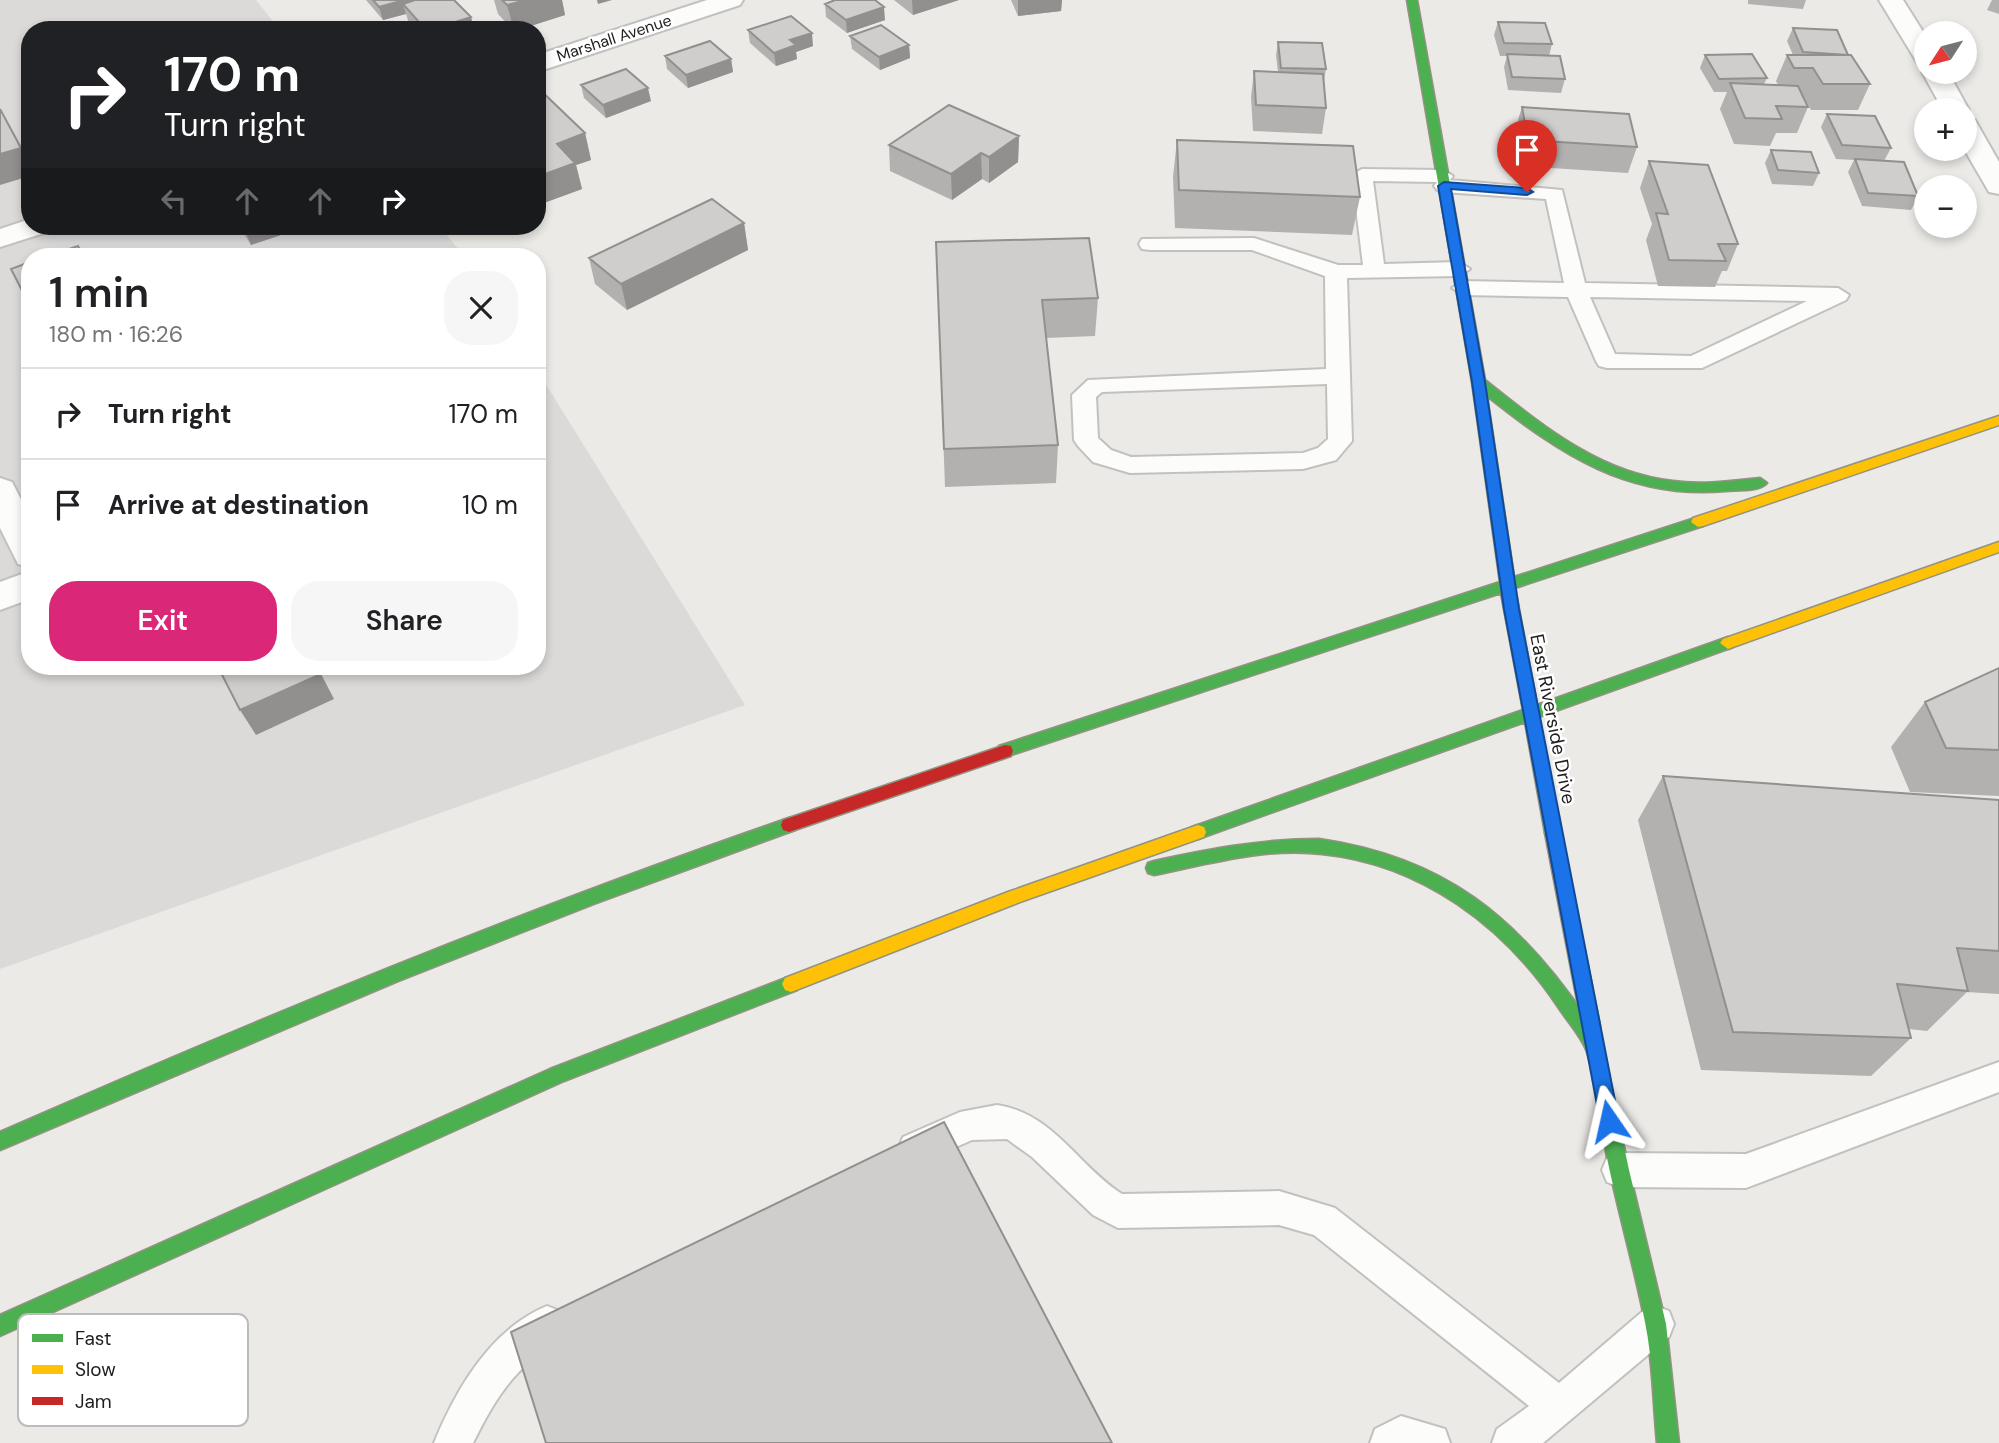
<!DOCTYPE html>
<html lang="en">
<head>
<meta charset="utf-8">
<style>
  body { margin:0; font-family:"DM Sans",sans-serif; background:#f6f6f6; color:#202124; height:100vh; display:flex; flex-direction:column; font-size:26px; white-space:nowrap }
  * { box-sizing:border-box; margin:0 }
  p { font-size:23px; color:#757577 }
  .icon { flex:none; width:38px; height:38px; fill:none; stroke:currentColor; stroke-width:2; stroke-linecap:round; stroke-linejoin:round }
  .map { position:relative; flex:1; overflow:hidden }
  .side { position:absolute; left:21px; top:248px; width:525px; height:427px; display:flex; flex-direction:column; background:#fff; border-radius:28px; box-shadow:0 4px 10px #0003 }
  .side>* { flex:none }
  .hud { position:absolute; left:21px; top:21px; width:525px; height:214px; border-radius:28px; box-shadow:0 4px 10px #0003; background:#202124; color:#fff; overflow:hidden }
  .needle { width:46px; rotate:234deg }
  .fabs { position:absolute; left:1914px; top:21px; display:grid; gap:14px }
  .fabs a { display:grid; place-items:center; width:63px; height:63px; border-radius:50%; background:#fff; box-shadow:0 4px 10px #0003; font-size:35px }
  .pin { position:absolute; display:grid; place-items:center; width:60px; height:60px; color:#fff; margin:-72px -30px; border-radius:50% 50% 50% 0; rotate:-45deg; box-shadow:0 0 7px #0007 }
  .pin .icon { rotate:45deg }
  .me { position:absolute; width:77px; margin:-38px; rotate:349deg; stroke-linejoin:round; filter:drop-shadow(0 0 5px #0008) }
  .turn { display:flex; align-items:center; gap:24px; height:147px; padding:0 28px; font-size:32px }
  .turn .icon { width:91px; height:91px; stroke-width:2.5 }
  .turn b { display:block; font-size:49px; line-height:60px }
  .lanes { display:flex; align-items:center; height:66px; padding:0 28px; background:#0003; justify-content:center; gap:35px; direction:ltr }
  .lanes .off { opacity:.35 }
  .round { display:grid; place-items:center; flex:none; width:74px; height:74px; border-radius:28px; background:#f6f6f6 }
  .overview { display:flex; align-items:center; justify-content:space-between; height:119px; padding:0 28px }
  h1 { font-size:42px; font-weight:600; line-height:52px }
  .cta { display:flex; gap:14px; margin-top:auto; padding:14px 28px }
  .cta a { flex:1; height:80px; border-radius:28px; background:#db2777; color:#fff; font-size:28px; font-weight:600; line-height:80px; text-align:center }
  .cta a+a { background:#f6f6f6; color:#202124 }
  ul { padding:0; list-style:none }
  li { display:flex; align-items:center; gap:21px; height:91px; padding:0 28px; border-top:2px solid #e0e0e0 }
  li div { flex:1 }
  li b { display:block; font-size:26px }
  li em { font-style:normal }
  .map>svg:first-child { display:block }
  .residential { fill:#dbdad8 }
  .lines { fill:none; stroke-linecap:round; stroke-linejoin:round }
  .lane-casing { stroke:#c2c1bf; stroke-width:4 }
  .street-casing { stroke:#c2c1bf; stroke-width:4 }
  .fast-casing { stroke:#929381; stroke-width:3 }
  .slow-casing { stroke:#929381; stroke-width:3 }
  .jam-casing { stroke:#929381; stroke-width:3 }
  .lane { fill:#fcfcfb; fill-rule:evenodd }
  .street { fill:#fcfcfb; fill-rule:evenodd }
  .fast { fill:#4caf50; fill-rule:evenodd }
  .slow { fill:#ffc107; fill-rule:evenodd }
  .jam { fill:#c62828; fill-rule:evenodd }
  .wall { fill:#b3b1af }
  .shaded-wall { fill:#92908f }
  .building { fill:#d0cecc; stroke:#92908f; stroke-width:2 }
  .route { fill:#1a73e8; stroke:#114b97; stroke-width:2 }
  .labels { text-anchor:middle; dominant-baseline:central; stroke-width:5; stroke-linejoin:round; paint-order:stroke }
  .far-street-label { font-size:16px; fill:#1e1e1e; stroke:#fff }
  .street-label { font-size:19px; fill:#1e1e1e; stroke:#fff }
  .key { fill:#fff; stroke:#bcbcbc; stroke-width:2 }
  .key-label { font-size:19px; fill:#1e1e1e }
</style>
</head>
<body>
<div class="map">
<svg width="1999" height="1443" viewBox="0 0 1999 1443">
  <rect width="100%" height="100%" fill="#eceae7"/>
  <path class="residential" d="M0,0H256L280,30H30V226H439L465,257H30V667H537V370L745,705L0,969Z"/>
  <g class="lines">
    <defs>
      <path id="lane" d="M1362,169L1443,170L1453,176L1450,180L1562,190L1585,283L1838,288L1849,295L1846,300L1702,368H1607L1599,366L1596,361L1568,297L1463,295L1452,288L1463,281L1564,283L1546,199L1444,192L1437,190L1434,186L1437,182L1373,181L1384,264L1459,262L1470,269L1459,276L1347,278L1352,441L1336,460L1303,469L1130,473L1093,462L1078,446L1074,440L1072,395L1088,380L1326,369L1325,276L1252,250H1150L1142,249L1139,244L1142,239L1254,238L1338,265H1363L1352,175ZM1590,297L1807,301L1691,356L1615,354ZM1327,384L1328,439L1318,448L1303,453L1131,457L1111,450L1098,438L1096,397L1102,392Z
        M1999,1062V1092L1746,1188L1619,1187L1607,1182L1602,1170L1607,1158L1619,1153L1746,1154Z
        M997,1105C1053,1113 1078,1166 1122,1194L1279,1191L1335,1208L1559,1383L1643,1311L1656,1306L1669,1311L1674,1324L1669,1337L1543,1443H1492L1497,1429L1529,1406L1314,1235L1279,1225L1118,1228L1093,1215L1032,1157L1007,1139L972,1140L915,1165L903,1161L898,1149L903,1137L960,1112Z
        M547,1306L560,1311L565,1324C556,1345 533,1357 517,1374C498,1394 485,1419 473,1443H434C456,1389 491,1329 547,1306Z
        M1401,1416L1445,1429L1450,1443H1370L1375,1429Z"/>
      <path id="street" d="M707,0H743L740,5L537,72V55Z
        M1879,0H1903L1927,38V72H1948L1969,110L1965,116V110H1943L1922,72L1926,66L1918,64Z
        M1965,118L1975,120L1999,162V194L1989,192L1964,149Z
        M30,219V226H51L47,232L0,247V229Z
        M0,478L12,482L30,517V568L18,564L0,528Z
        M30,571V599L0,610V582Z"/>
      <path id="fast" d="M1407,0H1417L1485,380C1542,425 1599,473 1673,481C1702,485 1731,481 1760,478L1767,483C1759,492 1738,490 1726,491C1628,500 1560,454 1487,396L1514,577L1698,517L1705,522L1703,526L1515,588L1537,705L1728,637L1736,643L1733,647L1539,717L1561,833L1559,838L1553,840L1547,838L1545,833L1525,722L1198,839L1192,837L1190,832L1192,827L1523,710L1501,593L1005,757L999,756L997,751L999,746L1500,582L1472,382Z
        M789,818L795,820L797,825L795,830L596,903L398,981L0,1150V1132C259,1018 521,910 789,818Z
        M1319,839C1444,857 1518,917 1587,1019L1597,1020L1629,1170L1666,1324L1679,1443H1657C1653,1403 1653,1361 1645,1322C1635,1271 1621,1222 1610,1172C1601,1133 1599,1090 1587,1052C1582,1037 1567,1021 1558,1007C1504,926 1421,864 1322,854C1266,847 1208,864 1154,875L1148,873L1146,868L1148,863L1154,861C1209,849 1262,839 1319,839Z
        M791,976L797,978L800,984L797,990L564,1081L0,1336V1315L550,1069Z"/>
      <path id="slow" d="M1999,416V425L1703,526L1698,527L1691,522L1693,518Z
        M1999,542V552L1733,647L1728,649L1720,643L1723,639Z
        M1198,825L1204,827L1206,832L1204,837L1020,902L791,992L785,990L782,984L785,978L1008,892Z"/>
      <path id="jam" d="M1005,745L1011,746L1013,751L1011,756L789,832L783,830L781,825L783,820Z
        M1553,826L1559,828L1561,833L1600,1026L1597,1032L1591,1034L1585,1032L1582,1026L1545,833L1547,828Z"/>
    </defs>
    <use href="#lane" class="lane-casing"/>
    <use href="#street" class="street-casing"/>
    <use href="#fast" class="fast-casing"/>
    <use href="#slow" class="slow-casing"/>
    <use href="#jam" class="jam-casing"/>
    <use href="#lane" class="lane"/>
    <use href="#street" class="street"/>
    <use href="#fast" class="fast"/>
    <use href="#slow" class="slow"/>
    <use href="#jam" class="jam"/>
  </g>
  <path class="wall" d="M366,0H411L471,17L474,30H411L406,14L383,20Z
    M494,0H562L565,15L518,30H513L498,14Z
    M894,0H959L913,15Z
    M1011,0H1062L1061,11L1018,16Z
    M1748,0H1806L1803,9L1748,4Z
    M1992,0H1999V14L1987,10Z
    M825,4L885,20L847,33L826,17Z
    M1498,22L1552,44L1549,56L1565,79L1561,93L1508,90L1504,67L1507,56H1500L1494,35Z
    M1793,28L1848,55L1870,84L1858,110H1811L1803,96L1808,107L1797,133H1776L1770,146L1734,144L1720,109L1727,92H1714L1700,68L1705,55L1767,78L1764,84L1778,85L1776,81L1787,55H1793L1787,41Z
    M748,30L813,46L796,52L797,59L776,66L750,43Z
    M850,36L909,45L910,58L880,70L852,49Z
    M1278,42L1326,69L1324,81L1326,108L1322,134L1253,131L1251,97L1254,71L1278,72L1276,55Z
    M665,56L731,59L733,72L688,88L667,69Z
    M581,85L651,101L606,118L584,98Z
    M537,87L585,133L591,160L576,165L582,189L541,204L537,200Z
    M1522,107L1637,147L1628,173L1520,166L1514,133Z
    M1827,114L1891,148L1884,161L1918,196L1911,210L1862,206L1848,172L1854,160L1836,159L1821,127Z
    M1019,136L1018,162L989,183L982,179L952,200L890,171L889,145Z
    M1177,140L1360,197L1352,235L1175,228L1173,177Z
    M1771,150L1819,173L1813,186L1772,184L1765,163Z
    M1649,161L1738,244L1727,271H1722L1715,287L1658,286L1646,240L1652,224L1640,188Z
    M744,223L748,250L627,310L595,284L589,258Z
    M239,226H308L251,245Z
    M936,242L1098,298L1095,336L1046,338L1058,445L1056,483L945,487Z
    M1999,668V796L1910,792L1891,747L1925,702Z
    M1663,776L1999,800V994L1967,992L1927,1031L1909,1029L1911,1038L1871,1076L1701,1070L1638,820Z"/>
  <path class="shaded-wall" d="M404,0H411L415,11L403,4L406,14L383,20L379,7Z
    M526,0H562L565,15L518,30H514L507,5Z
    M597,0H612L598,4Z
    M912,0H959L913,15Z
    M1018,0H1062L1061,11L1018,16Z
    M884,7L885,20L847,33L846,20Z
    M471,17L474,30H431Z
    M812,33L813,46L796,52L797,59L776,66L774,53L790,40Z
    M909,45L910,58L880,70L879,57Z
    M731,59L733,72L688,88L686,75Z
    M648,88L651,101L606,118L603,105Z
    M0,109L30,164V176L0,185Z
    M585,133L591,160L576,165L582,189L541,204L537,191V177L557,144Z
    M1019,136L1018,162L989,183V157Z
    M981,153L982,179L952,200L951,174Z
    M744,223L748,250L627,310L621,284Z
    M243,226H308L251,245Z
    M321,674L334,699L256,735L240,710Z"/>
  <path class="building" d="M373,0H404L379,7Z
    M415,0H454L471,17L431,30H426L403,4Z
    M502,0H526L507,5Z
    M835,0H875L884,7L846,20L825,4Z
    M791,16L812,33L790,40L796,45L774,53L748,30Z
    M1498,22L1545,23L1552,44L1504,43Z
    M881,25L909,45L879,57L850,36Z
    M1793,28L1837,30L1848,55L1803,52Z
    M710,41L731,59L686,75L665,56Z
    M1278,42L1322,43L1326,69L1281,68Z
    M1507,54L1560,56L1565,79L1512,77Z
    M1752,54L1767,78L1719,79L1705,55Z
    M1787,55H1851L1870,84H1823L1813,68H1794Z
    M626,69L648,88L603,105L581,85Z
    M1254,71L1323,74L1326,108L1256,105Z
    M1730,83L1798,86L1808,107L1776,106L1782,119L1745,118Z
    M537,87L585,133L557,144L575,163L537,177Z
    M949,105L1019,136L989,157L981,153L951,174L889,145Z
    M1522,107L1629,114L1637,147L1528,140Z
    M0,109L21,148L0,154Z
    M1827,114L1875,116L1891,148L1842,145Z
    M1177,140L1353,146L1360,197L1179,190Z
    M1771,150L1811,152L1819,173L1778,170Z
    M1855,159L1904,162L1918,196L1868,193Z
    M1649,161L1708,165L1738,244H1718L1726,261L1669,260L1656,213L1668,214Z
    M712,199L744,223L621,284L589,258Z
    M1089,238L1098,298L1042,300L1058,445L944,449L936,242Z
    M78,246L84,257H45Z
    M30,262V306L11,269Z
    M218,667H317L321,674L240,710Z
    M1999,668V750L1946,748L1925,702Z
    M1663,776L1999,800V951L1957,948L1968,991L1897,984L1911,1038L1733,1032Z
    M944,1122L1112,1443H546L511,1332Z"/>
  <path class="route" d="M1444,182L1527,188L1533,192L1527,195L1451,189L1485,382L1519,609L1619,1121L1616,1127L1609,1130L1603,1127L1600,1121L1504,609L1472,382L1438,186Z"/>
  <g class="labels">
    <g class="far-street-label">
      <text transform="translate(614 38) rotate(-18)">Marshall Avenue</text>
    </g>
    <g class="street-label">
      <text transform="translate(1553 719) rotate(79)">East Riverside Drive</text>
    </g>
  </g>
  <rect x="18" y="1314" width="230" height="112" rx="10" class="key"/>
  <rect x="32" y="1334" width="31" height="8" fill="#4caf50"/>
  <rect x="32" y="1365" width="31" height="9" fill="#ffc107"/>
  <rect x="32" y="1397" width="31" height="8" fill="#c62828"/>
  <g class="key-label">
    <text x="75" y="1345">Fast</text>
    <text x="75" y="1376">Slow</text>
    <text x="75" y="1408">Jam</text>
  </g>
</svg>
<div class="fabs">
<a><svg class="needle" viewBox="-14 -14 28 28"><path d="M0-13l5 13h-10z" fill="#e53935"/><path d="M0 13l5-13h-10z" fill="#757577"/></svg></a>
<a>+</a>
<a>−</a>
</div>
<div class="pin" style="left:1527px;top:192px;background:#d93025"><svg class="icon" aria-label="arrive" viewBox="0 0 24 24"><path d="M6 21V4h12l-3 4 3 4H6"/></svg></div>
<svg class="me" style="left:1609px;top:1121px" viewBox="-20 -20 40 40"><path d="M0-17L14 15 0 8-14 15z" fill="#1a73e8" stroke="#fff" stroke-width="4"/></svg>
<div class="hud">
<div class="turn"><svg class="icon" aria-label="right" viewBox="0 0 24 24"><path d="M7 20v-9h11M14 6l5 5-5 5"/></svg><div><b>170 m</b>Turn right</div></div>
<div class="lanes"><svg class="icon off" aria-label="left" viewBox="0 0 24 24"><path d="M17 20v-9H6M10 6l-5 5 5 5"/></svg><svg class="icon off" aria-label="ahead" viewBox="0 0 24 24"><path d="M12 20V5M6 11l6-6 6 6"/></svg><svg class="icon off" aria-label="ahead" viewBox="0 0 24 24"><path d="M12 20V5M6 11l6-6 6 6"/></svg><svg class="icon" aria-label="right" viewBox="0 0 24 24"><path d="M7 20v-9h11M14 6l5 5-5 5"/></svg></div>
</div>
<section class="side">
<div class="overview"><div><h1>1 min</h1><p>180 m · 16:26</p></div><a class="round"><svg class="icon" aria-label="close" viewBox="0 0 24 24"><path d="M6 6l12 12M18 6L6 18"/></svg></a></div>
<ul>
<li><svg class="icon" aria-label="right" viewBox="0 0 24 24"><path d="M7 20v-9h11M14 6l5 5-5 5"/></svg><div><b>Turn right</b></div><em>170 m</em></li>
<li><svg class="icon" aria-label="arrive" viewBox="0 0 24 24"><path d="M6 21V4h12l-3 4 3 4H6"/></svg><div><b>Arrive at destination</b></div><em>10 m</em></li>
</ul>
<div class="cta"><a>Exit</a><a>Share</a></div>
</section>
</div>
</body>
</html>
